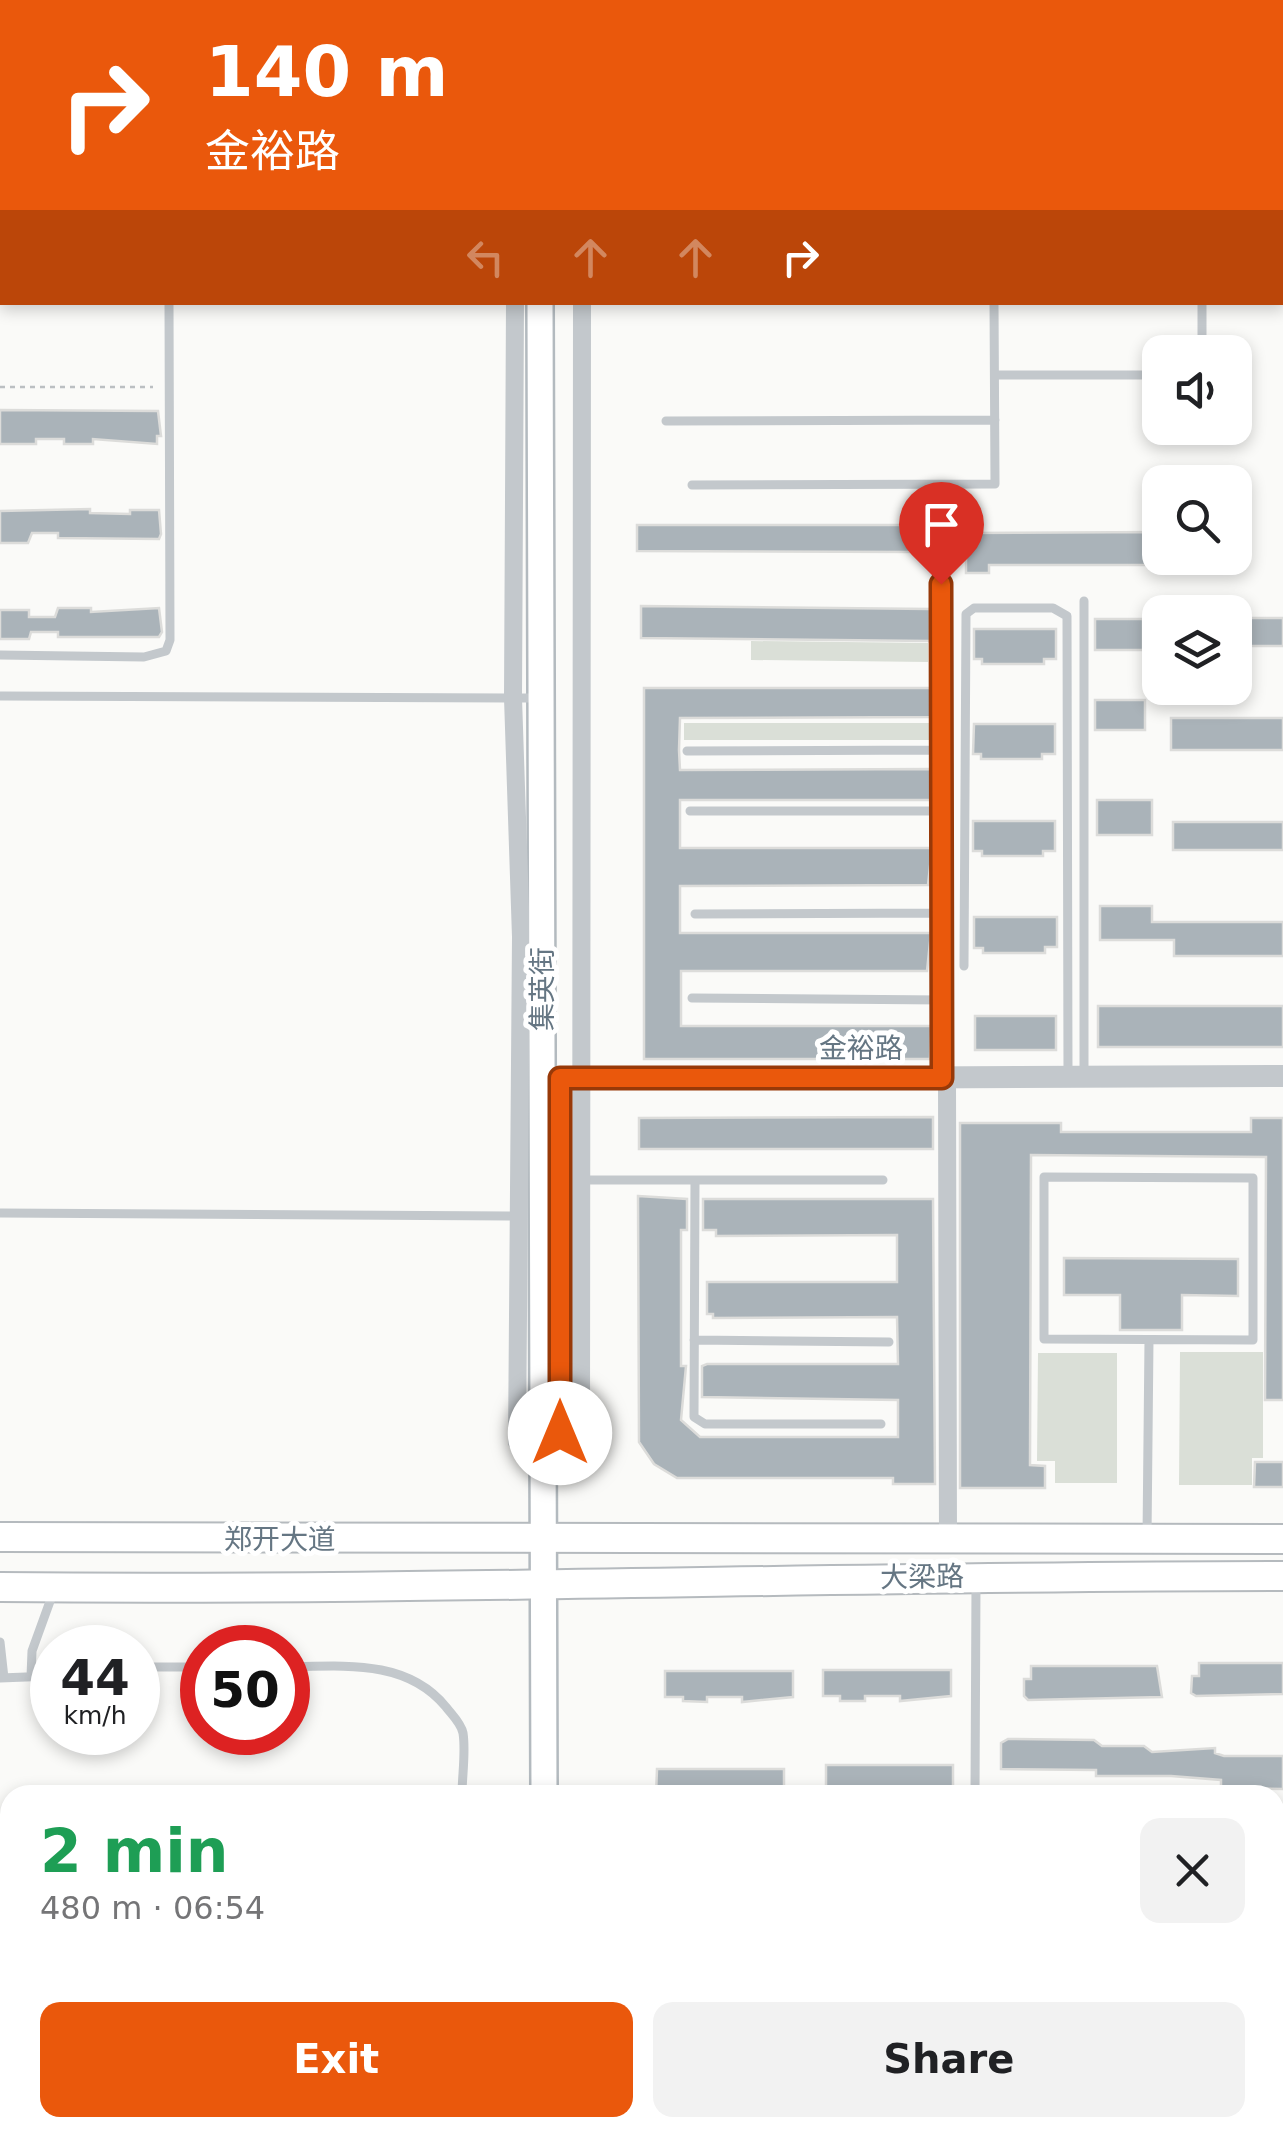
<!DOCTYPE html>
<html lang="en">
<head>
<meta charset="utf-8">
<style>
  body { margin:0; font-family:"DejaVu Sans","Noto Sans SC",sans-serif; background:#f2f2f2; color:#202124; height:100vh; display:flex; flex-direction:column; font-size:38px; white-space:nowrap }
  * { box-sizing:border-box; margin:0 }
  p { font-size:32px; color:#757577 }
  .icon { flex:none; width:55px; height:55px; fill:none; stroke:currentColor; stroke-width:2; stroke-linecap:round; stroke-linejoin:round }
  .map { position:relative; flex:1; overflow:hidden }
  .side { position:absolute; left:0px; top:1785px; width:1285px; height:352px; display:flex; flex-direction:column; background:#fff; border-radius:30px 30px 0 0; box-shadow:0 5px 15px #0003 }
  .side>* { flex:none }
  .guide { position:absolute; left:0px; top:0px; width:1285px; height:305px; box-shadow:0 5px 15px #0003; background:#ea580c; color:#fff; overflow:hidden }
  .tools { position:absolute; left:1142px; top:335px; display:grid; gap:20px }
  .tools a { display:grid; place-items:center; width:110px; height:110px; border-radius:20px; background:#fff; box-shadow:0 5px 15px #0003; font-size:50px }
  .speed { position:absolute; left:30px; top:1625px; display:flex; gap:20px; font-size:50px; font-weight:700; text-align:center }
  .speed>* { display:grid; place-content:center; width:130px; height:130px; border-radius:50%; background:#fff; box-shadow:0 5px 15px #0003; line-height:1 }
  .speed small { font-size:25px; font-weight:400 }
  .speed .limit { border:15px solid #d22; background:#fff; color:#111 }
  .pin { position:absolute; display:grid; place-items:center; width:85px; height:85px; color:#fff; margin:-102px -42px; border-radius:50% 50% 50% 0; rotate:-45deg; box-shadow:0 0 10px #0007 }
  .pin .icon { rotate:45deg }
  .me { position:absolute; width:110px; margin:-55px; rotate:0deg; stroke-linejoin:round; filter:drop-shadow(0 0 8px #0008) }
  .turn { display:flex; align-items:center; gap:35px; height:210px; padding:0 40px; font-size:45px }
  .turn .icon { width:130px; height:130px; stroke-width:2.5 }
  .turn b { display:block; font-size:70px; line-height:85px }
  .lanes { display:flex; align-items:center; height:95px; padding:0 40px; background:#0003; justify-content:center; gap:50px; direction:ltr }
  .lanes .off { opacity:.35 }
  .round { display:grid; place-items:center; flex:none; width:105px; height:105px; border-radius:20px; background:#f2f2f2 }
  .head { display:flex; align-items:center; justify-content:space-between; height:170px; padding:0 40px }
  h1 { font-size:60px; font-weight:800; line-height:75px; color:#1e9e55 }
  .action { display:flex; gap:20px; margin-top:auto; padding:20px 40px }
  .action a { flex:1; height:115px; border-radius:20px; background:#ea580c; color:#fff; font-size:40px; font-weight:800; line-height:115px; text-align:center }
  .action a+a { background:#f2f2f2; color:#202124 }
  .map>svg:first-child { display:block }
  .green { fill:#dadfd7 }
  .water { fill:#bbc7cb }
  .building { fill:#aab3b9; stroke:#dcdcda; stroke-width:2.5 }
  .lines { fill:none; stroke-linecap:round; stroke-linejoin:round }
  .secondary-casing { stroke:#b3babf; stroke-width:30 }
  .primary-casing { stroke:#b5babe; stroke-width:32 }
  .path { stroke:#bbbfc2; stroke-width:2.5; stroke-dasharray:5 5; stroke-linecap:butt }
  .service { stroke:#c3c8cc; stroke-width:9 }
  .minor { stroke:#c3c8cc; stroke-width:18 }
  .tertiary { stroke:#c3c8cc; stroke-width:22 }
  .secondary { stroke:#fff; stroke-width:25 }
  .primary { stroke:#fff; stroke-width:28 }
  .route-casing { stroke:#983908; stroke-width:25 }
  .route { stroke:#ea580c; stroke-width:18 }
  .labels { text-anchor:middle; dominant-baseline:central; stroke-width:10; stroke-linejoin:round; paint-order:stroke }
  .street-label { font-size:28px; fill:#657683; stroke:#fff }
</style>
</head>
<body>
<div class="map">
<svg width="1283" height="2136" viewBox="0 0 1283 2136">
  <rect width="100%" height="100%" fill="#fafaf8"/>
  <path class="green" d="M751,641L928,643V662L751,660Z
    M684,723H934V740H684Z
    M1180,1352H1263V1458H1252V1485H1179Z
    M1038,1353H1117V1483H1055V1461H1037Z"/>
  <path class="water" d="M1283,2028V2136H1248L1246,2128H1275V2032Z"/>
  <path class="building" d="M0,410L158,411L161,436H157V444L93,439V444H64V439H36V444H0Z
    M90,509V513L130,514V510H159L161,534L159,539L58,538V533H32L28,543H0V511Z
    M637,525H907L912,552L637,551Z
    M1160,532V565H989V573H966V533Z
    M641,606L930,609V641L641,638Z
    M58,608H91V612L159,608L162,632L159,637H58V632H31L29,639H0V610H29V617H55Z
    M1235,618H1283V646H1235Z
    M1095,619H1143V650H1095Z
    M974,629H1056V659H1044V664H982V659H974Z
    M644,688H933V717L680,718L679,750L680,770L932,769V800H680V848H932L928,885L680,886V933H931L927,971H681V1026H931L930,1059H644Z
    M1095,700H1145V730H1095Z
    M1171,718H1283V750H1171Z
    M974,724H1055V754H1042V759H981V754H973Z
    M1097,800H1152V835H1097Z
    M973,821H1055V851H1043V856H982V851H973Z
    M1173,822H1283V850H1173Z
    M1100,906H1152V922H1283V956H1174V940H1100Z
    M974,917H1057V947H1045V953H983V948H974Z
    M1098,1006H1283V1047H1098Z
    M975,1016H1056V1050H975Z
    M933,1117V1149H639V1118Z
    M1251,1118H1283V1400H1265L1266,1157L1031,1155L1030,1465L1045,1466V1488H960V1123H1061V1132H1251Z
    M638,1196L687,1199V1230H681V1366H686L681,1420L700,1437H898V1400L702,1397V1366L707,1364H898L897,1317L713,1318V1314H707V1282H897V1235L716,1236V1230H703V1199H933L935,1484H893V1478H677L654,1464L639,1442Z
    M1064,1258L1238,1259V1296L1182,1295V1330H1120V1295H1064Z
    M1255,1462H1283V1487H1254Z
    M1199,1663H1283V1694L1196,1696L1191,1693L1192,1676H1199Z
    M1031,1666H1157L1162,1697L1028,1700L1024,1696V1679H1031Z
    M823,1670H951V1696L900,1701V1696H865V1701H840V1696H823Z
    M665,1671H793V1697L742,1702V1697H707V1702L683,1701V1697H665Z
    M1008,1739L1094,1740L1102,1746H1144L1152,1752L1215,1748V1753L1224,1756H1283V1789L1221,1788V1780L1171,1776H1096V1770L1001,1769V1743Z
    M826,1765H953V1791L843,1795V1791H826Z
    M657,1769H784V1795H656Z"/>
  <g class="lines">
    <defs>
      <path id="secondary" d="M540,2V0
        M540,302L544,1795
        M544,2128V2136"/>
      <path id="primary" d="M0,1537L1283,1539
        M0,1587C428,1591 855,1576 1283,1576"/>
    </defs>
    <use href="#secondary" class="secondary-casing"/>
    <use href="#primary" class="primary-casing"/>
    <path class="path" d="M0,387H153"/>
    <path class="service" d="M167,0V2
      M772,0V2
      M1025,0V2
      M1202,2V0
      M1202,352V302
      M995,375H1159
      M666,421L995,420
      M692,485L995,484L994,302
      M941,584L943,1076
      M1084,601V1073
      M0,655L144,657L166,651L170,640L169,302
      M0,696L537,698
      M687,751L942,750
      M690,811H942
      M695,914L942,913
      M964,966L966,614L974,608H1053L1067,616L1068,1077
      M692,998L942,1000
      M1044,1177L1253,1178V1340L1044,1339Z
      M583,1180H883
      M695,1180L694,1417L705,1424H881
      M0,1213L522,1216
      M694,1340L889,1342
      M1147,1537L1149,1340
      M0,1642L4,1678
      M138,1667H202
      M288,1667C344,1666 407,1659 446,1707C452,1715 461,1723 463,1733C466,1752 462,1776 462,1795
      M31,1677L32,1651L53,1593
      M0,1678L52,1676
      M975,1795L976,1584
      M1275,1883L1283,1880
      M459,2136L461,2128
      M1076,2136V2128"/>
    <path class="minor" d="M581,0V2
      M516,2V0
      M515,302L513,698L521,937L517,1442L543,1479
      M947,1078L948,1540
      M560,1473L581,1430L582,302"/>
    <path class="tertiary" d="M560,1079L1283,1076"/>
    <use href="#secondary" class="secondary"/>
    <use href="#primary" class="primary"/>
  </g>
  <g class="lines">
    <defs>
      <path id="route" d="M560,1433V1078H942L941,584"/>
    </defs>
    <use href="#route" class="route-casing"/>
    <use href="#route" class="route"/>
  </g>
  <g class="labels">
    <g class="street-label">
      <text transform="translate(542 989) rotate(-90)">集英街</text>
      <text x="861" y="1048">金裕路</text>
      <text x="280" y="1539">郑开大道</text>
      <text transform="translate(922 1577) rotate(-1)">大梁路</text>
    </g>
  </g>
</svg>
<div class="tools">
<a><svg class="icon" aria-label="sound" viewBox="0 0 24 24"><path d="M4 9h4l5-4v14l-5-4H4zM17 9q2 3 0 6"/></svg></a>
<a><svg class="icon" aria-label="search" viewBox="0 0 24 24"><circle cx="10" cy="10" r="6"/><path d="M15 15l6 6"/></svg></a>
<a><svg class="icon" aria-label="layers" viewBox="0 0 24 24"><path d="M12 4l9 5-9 5-9-5zM3 14l9 5 9-5"/></svg></a>
</div>
<div class="speed"><div>44<small>km/h</small></div><div class="limit">50</div></div>
<div class="pin" style="left:941px;top:584px;background:#d93025"><svg class="icon" aria-label="arrive" viewBox="0 0 24 24"><path d="M6 21V4h12l-3 4 3 4H6"/></svg></div>
<svg class="me" style="left:560px;top:1433px" viewBox="-20 -20 40 40"><circle r="19" fill="#fff"/><path d="M0-13L10 11 0 6-10 11z" fill="#ea580c"/></svg>
<div class="guide">
<div class="turn"><svg class="icon" aria-label="right" viewBox="0 0 24 24"><path d="M7 20v-9h11M14 6l5 5-5 5"/></svg><div><b>140 m</b>金裕路</div></div>
<div class="lanes"><svg class="icon off" aria-label="left" viewBox="0 0 24 24"><path d="M17 20v-9H6M10 6l-5 5 5 5"/></svg><svg class="icon off" aria-label="ahead" viewBox="0 0 24 24"><path d="M12 20V5M6 11l6-6 6 6"/></svg><svg class="icon off" aria-label="ahead" viewBox="0 0 24 24"><path d="M12 20V5M6 11l6-6 6 6"/></svg><svg class="icon" aria-label="right" viewBox="0 0 24 24"><path d="M7 20v-9h11M14 6l5 5-5 5"/></svg></div>
</div>
<section class="side">
<div class="head"><div><h1>2 min</h1><p>480 m · 06:54</p></div><a class="round"><svg class="icon" aria-label="close" viewBox="0 0 24 24"><path d="M6 6l12 12M18 6L6 18"/></svg></a></div>
<div class="action"><a>Exit</a><a>Share</a></div>
</section>
</div>
</body>
</html>
